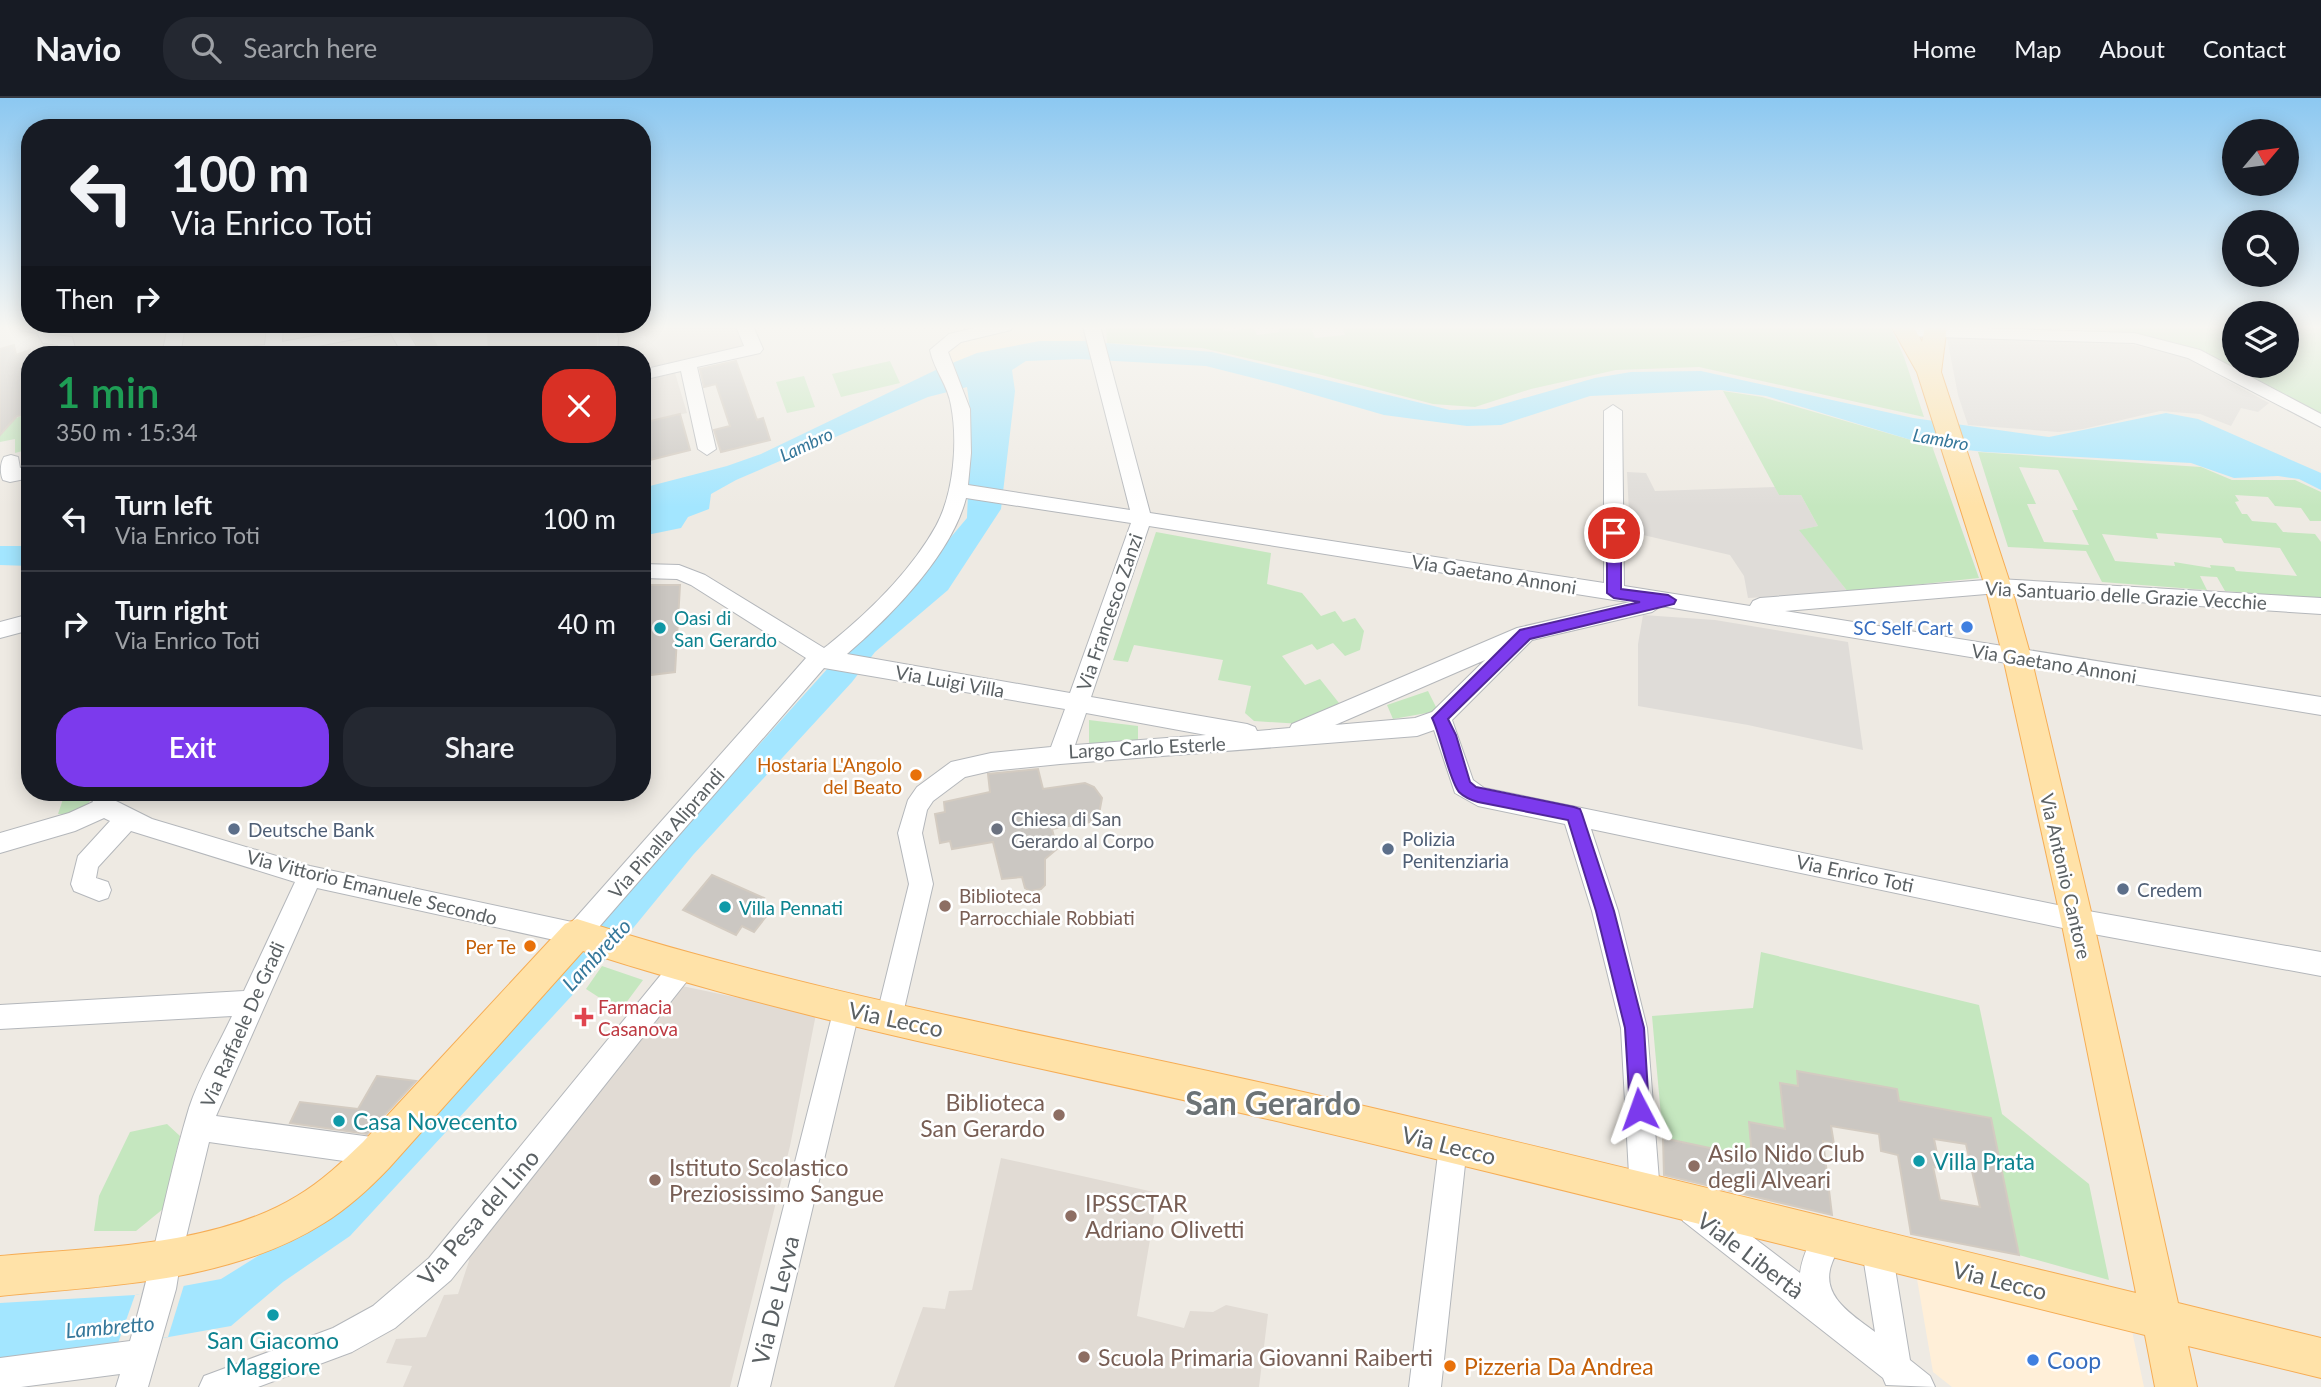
<!DOCTYPE html>
<html lang="en">
<head>
<meta charset="utf-8">
<style>
  body { margin:0; font-family:Lato,sans-serif; background:#242831; color:#f1f3f6; height:100vh; display:flex; flex-direction:column; font-size:26px; white-space:nowrap }
  * { box-sizing:border-box; margin:0 }
  p { font-size:23px; color:#9ea1a6 }
  .icon { flex:none; width:38px; height:38px; fill:none; stroke:currentColor; stroke-width:2; stroke-linecap:round; stroke-linejoin:round }
  .map { position:relative; flex:1; overflow:hidden }
  .details { position:absolute; left:21px; top:248px; width:630px; height:455px; display:flex; flex-direction:column; background:#171b24; border-radius:28px; box-shadow:0 4px 18px #0003 }
  .details>* { flex:none }
  .guide { position:absolute; left:21px; top:21px; width:630px; height:214px; border-radius:28px; box-shadow:0 4px 18px #0003; background:#171b24; color:#f1f3f6; overflow:hidden }
  .needle { width:46px; rotate:61deg }
  .buttons { position:absolute; left:2222px; top:21px; display:grid; gap:14px }
  .buttons a { display:grid; place-items:center; width:77px; height:77px; border-radius:50%; background:#171b24; box-shadow:0 4px 18px #0003; font-size:35px }
  .pin { position:absolute; display:grid; place-items:center; width:60px; height:60px; color:#fff; margin:-30px; border:4px solid #fff; border-radius:50%; box-shadow:0 2px 7px #0007 }
  .me { position:absolute; width:77px; margin:-38px; rotate:356deg; stroke-linejoin:round; filter:drop-shadow(0 0 5px #0008) }
  .turn { display:flex; align-items:center; gap:24px; height:147px; padding:0 35px; font-size:32px }
  .turn .icon { width:91px; height:91px; stroke-width:2.5 }
  .turn b { display:block; font-size:49px; line-height:60px }
  .then { display:flex; align-items:center; height:66px; padding:0 35px; background:#0003; gap:14px; font-size:26px }
  .round { display:grid; place-items:center; flex:none; width:74px; height:74px; border-radius:28px; background:#242831 }
  .summary { display:flex; align-items:center; justify-content:space-between; height:119px; padding:0 35px }
  h1 { font-size:42px; font-weight:600; line-height:52px; color:#1e9e55 }
  .cta { display:flex; gap:14px; margin-top:auto; padding:14px 35px }
  .cta a { flex:1; height:80px; border-radius:28px; background:#7c3aed; color:#fff; font-size:28px; font-weight:600; line-height:80px; text-align:center }
  .cta a+a { background:#242831; color:#f1f3f6 }
  ul { padding:0; list-style:none }
  li { display:flex; align-items:center; gap:21px; height:105px; padding:0 35px; border-top:2px solid #363941 }
  li div { flex:1 }
  li b { display:block; font-size:26px }
  li em { font-style:normal }
  header { display:flex; align-items:center; gap:42px; box-sizing:border-box; height:98px; padding:0 35px; background:#171b24; border-bottom:2px solid #363941 }
  header strong { font-size:33px }
  nav { display:flex; gap:38px; margin-inline-start:auto; font-size:24px }
  .search { width:490px; height:63px; background:#242831; display:flex; align-items:center; gap:18px; box-sizing:border-box; padding:0 24px; border-radius:28px; color:#9ea1a6; font-size:26px }
  .map>svg:first-child { display:block }
  .commercial { fill:#ffefd8 }
  .industrial { fill:#dfdcd8 }
  .education { fill:#e1dbd4 }
  .green { fill:#c5e7bf; fill-rule:evenodd }
  .water { fill:#a3e6ff }
  .pier { fill:#eeeae3 }
  .building { fill:#cbc7c2; stroke:#d3cbc1; stroke-width:2; fill-rule:evenodd }
  .lines { fill:none; stroke-linecap:round; stroke-linejoin:round }
  .minor-casing { stroke:#b4b7bb; stroke-width:2 }
  .major-casing { stroke:#f6ad55; stroke-width:2 }
  .minor { fill:#fff; fill-rule:evenodd }
  .major { fill:#ffe2a8; fill-rule:evenodd }
  .route { fill:#7c3aed; stroke:#51269a; stroke-width:2 }
  .shop-dot { fill:#3f7fe0; stroke:#fff; stroke-width:2.5 }
  .culture-dot { fill:#0f9aa8; stroke:#fff; stroke-width:2.5 }
  .food-dot { fill:#e8710a; stroke:#fff; stroke-width:2.5 }
  .service-dot { fill:#5c6f8a; stroke:#fff; stroke-width:2.5 }
  .worship-dot { fill:#6b7280; stroke:#fff; stroke-width:2.5 }
  .education-dot { fill:#8d6e63; stroke:#fff; stroke-width:2.5 }
  .health-dot { fill:#e0444e; stroke:#fff; stroke-width:2.5 }
  .labels { text-anchor:middle; dominant-baseline:central; stroke-width:5; stroke-linejoin:round; paint-order:stroke }
  .far-water-label { font-size:18px; font-style:italic; fill:#35779a; stroke:#fff }
  .street-label { font-size:19px; fill:#5b6164; stroke:#fff }
  .culture-label { font-size:19px; fill:#0d838f; stroke:#fff; text-anchor:start }
  .shop-label { font-size:19px; fill:#366cbe; stroke:#fff; text-anchor:end }
  .food-label { font-size:19px; fill:#c56008; stroke:#fff; text-anchor:end }
  .worship-label { font-size:19px; fill:#5b616d; stroke:#fff; text-anchor:start }
  .service-label { font-size:19px; fill:#4e5e75; stroke:#fff; text-anchor:start }
  .education-label { font-size:19px; fill:#785e54; stroke:#fff; text-anchor:start }
  .health-label { font-size:19px; fill:#be3a42; stroke:#fff; text-anchor:start }
  .water-label { font-size:21px; font-style:italic; fill:#35779a; stroke:#fff }
  .near-street-label { font-size:23px; fill:#5b6164; stroke:#fff }
  .near-education-label { font-size:23px; fill:#785e54; stroke:#fff; text-anchor:start }
  .near-culture-label { font-size:23px; fill:#0d838f; stroke:#fff; text-anchor:start }
  .near-shop-label { font-size:23px; fill:#366cbe; stroke:#fff; text-anchor:start }
  .near-food-label { font-size:23px; fill:#c56008; stroke:#fff; text-anchor:start }
  .near-district-label { font-size:32px; font-weight:bold; fill:#6c7376; stroke:#fff }
</style>
</head>
<body>
<header>
<strong>Navio</strong>
<div class="search"><svg class="icon" aria-label="search" viewBox="0 0 24 24"><circle cx="10" cy="10" r="6"/><path d="M15 15l6 6"/></svg>Search here</div>
<nav><a>Home</a><a>Map</a><a>About</a><a>Contact</a></nav>
</header>
<div class="map">
<svg width="2321" height="1289" viewBox="0 0 2321 1289">
  <rect width="100%" height="100%" fill="#eeeae3"/>
  <path class="commercial" d="M1023,228H1077L1083,243H1040L987,253L949,268L945,251L974,237Z
    M1917,1181L2132,1233L2144,1289H1952L1933,1274Z"/>
  <path class="industrial" d="M1947,240L2114,243L2180,257L2269,305L2258,314L2241,310L2231,328L2200,316L2160,313L2083,331L2059,334L1968,327L1958,297Z
    M1627,374L1646,375L1655,393L1775,389L1779,397H1801L1818,428L1800,432L1848,494L1748,500L1744,478L1730,457L1630,434Z
    M1643,517L1715,522L1848,544L1863,652L1748,627L1638,608V546Z"/>
  <path class="education" d="M610,228H739L746,249L642,272V257H618L619,252L646,244L644,232L613,239Z
    M675,275L687,315L642,325V282Z
    M682,888L816,916L790,1048L730,1289H403L412,1268L386,1265L396,1241L426,1239L444,1197L458,1196L469,1163L468,1159Z
    M1001,1060L1158,1095L1137,1218L1184,1230L1190,1213L1213,1214L1226,1207L1268,1216L1259,1289H894L923,1209L945,1211L949,1193L972,1192Z"/>
  <path class="green" d="M1106,228H1222L1224,233L1254,230L1257,237L1280,234L1279,231L1310,228L1315,240L1345,237L1342,228H1890L1904,259L1924,319L1699,269L1616,272L1531,291L1475,309L1433,306L1318,276L1202,250L1107,245Z
    M1967,228H2235V268H2287V228H2321V316L2193,250L2163,242L2116,232Z
    M890,263L900,285L841,299L832,276Z
    M804,278L815,309L787,315L776,284Z
    M1723,293L1762,299L1932,348L1979,480L1848,494L1799,432L1818,428L1801,397H1779Z
    M30,316V351L15,355V341L0,344V326C11,323 18,318 30,316Z
    M1978,354L2201,369L2232,382H2295L2321,394V423H2310L2301,410L2275,408L2268,399L2235,397L2239,403L2235,404L2242,416H2247L2252,423L2276,425L2283,434L2315,436L2321,444V501L2225,493L2217,479L2200,478L2207,492L2102,484L2086,453L2008,449ZM2019,369L2058,372L2078,412H2072L2089,447L2044,444L2027,406H2036ZM2156,435L2221,440L2224,445L2280,450L2297,478L2236,473L2234,469L2210,467L2211,470L2174,464L2175,468L2115,463L2102,436L2158,441Z
    M1156,434L1271,455L1267,486L1302,495L1321,518L1335,513L1343,524L1355,520L1364,533L1360,552L1345,558L1333,545L1317,552L1312,546L1282,558L1305,587L1320,581L1339,605L1302,626L1254,623L1245,615L1251,588L1218,582L1223,562L1134,547L1128,564L1113,562Z
    M1428,593L1438,613L1393,621L1387,607Z
    M1089,622L1138,628V642L1089,647Z
    M65,695H94C87,712 76,717 58,716Z
    M1761,854L1979,907L2002,1016L2089,1086L2109,1182L2019,1157L1990,1020L1902,1022L1897,991L1797,973L1798,988L1780,985L1785,1031L1749,1025L1751,1051L1758,1060L1663,1040L1652,918L1753,910Z
    M602,868L643,882L620,913L586,891Z
    M167,1026L180,1038L163,1111L136,1133H94L99,1098L130,1034Z"/>
  <path class="water" d="M1040,243H1083L1212,254L1450,312L1486,311L1595,280L1631,274L1701,273L1913,320L2049,339L2166,315L2198,321L2321,375V392L2299,381L2278,378L2234,380L2191,365L1985,354L1931,348L1766,298L1721,292L1590,298L1501,327L1467,328L1384,317L1277,286L1206,268L1079,261L1026,263L1012,272L1015,293L1001,411L948,492L875,554L852,584L693,757L625,840L350,1138L283,1184L231,1228L118,1248L0,1260V1205L135,1197L221,1181L332,1112L668,748L847,549L924,471L967,420L971,318L967,289L928,299L736,382L711,396L709,411L688,419L681,430L642,438V396L650,388L727,368L761,356L940,270L977,255Z
    M0,448H30V468L0,467Z"/>
  <path class="pier" d="M184,1187L168,1239L117,1248L135,1197Z"/>
  <path class="building" d="M536,228H595L597,257H489L488,237Z
    M428,232L440,254L423,256L412,237Z
    M14,247L16,257L30,252V316L17,318L0,337V251Z
    M736,263L757,322L763,320L770,342L721,354L714,332L730,328L716,286L704,289L700,271Z
    M680,316L690,352L642,364V325Z
    M642,487H680L675,574L642,578Z
    M1038,671L1043,691L1085,685L1094,689L1102,700L1099,716L1090,724L1052,731L1057,751L1045,761V787L1041,791L1030,793L1025,790L1022,779L1002,781L993,744L952,751L950,743L940,745L935,716L945,714L944,704L990,694L988,676Z
    M712,777L764,800L759,807L771,812L754,834L742,828L736,837L683,812Z
    M1797,973L1897,991L1899,1003L1991,1020L2019,1157L1911,1136L1898,1057L1881,1053L1879,1036L1831,1028L1834,1046L1823,1043L1832,1117L1664,1077L1663,1040L1752,1059L1749,1024L1785,1031L1780,985L1798,988ZM1934,1041L1966,1046L1980,1109L1940,1102L1933,1069L1940,1070Z
    M377,978L416,983L367,1036L290,1025L300,1004L358,1011Z"/>
  <g class="lines">
    <defs>
      <path id="minor" d="M18,228H50L55,237L72,239L77,257H59L58,247L43,245L37,235L20,232Z
        M86,228H110L108,232L87,234Z
        M168,228H185L180,257H162Z
        M267,228H283L282,244L367,228H404L421,257H403L390,234L282,255V257H208L217,252L265,247Z
        M597,228H614L618,240L617,257H599L600,240Z
        M736,228H753L763,251L760,255L697,269L716,351L707,357L698,351L681,273L642,282V272L744,248Z
        M983,228H1013L1011,232L961,244L948,254L970,311L971,355L968,387L1130,412L1083,228H1100L1150,415L1604,485V313L1613,307L1622,313L1624,488L1750,508L1753,503L1760,500L1998,481L2321,500V516L1998,495L1785,513L2321,599V617L1661,508L1652,514L1532,542L1452,622L1473,682L1484,690L2077,811L2321,854V878L2077,833L1591,731L1618,813L1647,930L1660,1095L1655,1105L1645,1110L1635,1105L1630,1095L1621,930L1592,813L1565,726L1478,708L1455,695L1434,632L1417,638L1060,666L991,673L965,679L933,703L927,712L922,735L933,786L902,920L898,929L889,932L880,929L876,920L909,786L898,735L908,702L917,689L951,664L991,655L1051,649L1065,611L824,570L586,844L577,847L317,790L216,1018L379,1040L389,1044L393,1054L389,1064L379,1068L209,1044L181,1160L176,1191L148,1289H116L120,1276L21,1289H0V1260L130,1243C153,1166 166,1086 189,1010C199,979 218,948 232,918L0,931V907L244,893L295,784L131,733L98,769L96,780L108,784L111,792L108,800L99,803L74,793L71,786L78,758L110,723L104,720L75,733L0,755V735L69,715L93,704L89,695H113L116,703L152,721L310,768L572,824L806,560L691,487L677,481L642,480V466L679,467L705,477L824,550L828,547C868,515 911,473 936,428C954,395 958,343 951,307C948,287 934,272 930,252L949,236ZM966,400L1131,425L1070,595L847,556C891,518 952,456 966,400ZM1149,428L1614,502L1630,504L1517,530L1292,626L1290,630L1257,633L1255,629L1247,626L1091,599ZM1485,562L1432,614L1415,620L1335,627ZM1086,615L1206,637L1075,647Z
        M1913,228L2134,235L2200,252L2321,316V329L2188,260L2134,245L1904,238L1895,233L1898,229Z
        M11,357L18,359L20,370L30,368V380L10,384L3,382C0,376 0,365 4,359Z
        M30,516V532L0,540V524Z
        M682,858L691,862L695,870L691,878L451,1182L395,1230L352,1254L258,1289H199L204,1278L333,1230L373,1208L429,1160L673,862Z
        M847,898L856,901L860,910L770,1289H738L834,910L838,901Z
        M1453,1034L1463,1038L1467,1048L1441,1289H1409L1439,1048L1443,1038Z
        M1693,1098L1745,1133L1800,1175C1803,1156 1812,1133 1830,1125L1840,1130L1845,1140C1841,1149 1835,1156 1832,1165C1819,1198 1853,1217 1875,1234L1862,1152L1866,1141L1877,1137L1888,1141L1892,1152L1910,1262L1930,1278L1935,1289L1886,1287L1883,1280L1683,1123L1678,1113L1683,1103Z"/>
      <path id="major" d="M1891,228H1913L1922,244L1925,228H1947L1941,274L2011,488L2031,559L2093,822L2178,1205L2321,1240V1280L2188,1248L2197,1289H2155L2145,1237C1860,1167 1575,1093 1289,1026C1054,971 814,928 583,853L389,1070C369,1091 348,1110 324,1125C229,1185 108,1187 0,1198V1158C94,1149 214,1149 297,1098C321,1084 342,1064 363,1044L565,826L577,821C810,896 1052,937 1290,991C1573,1055 1854,1127 2136,1195L2061,822L2003,559L1985,488L1917,274Z"/>
    </defs>
    <use href="#minor" class="minor-casing"/>
    <use href="#major" class="major-casing"/>
    <use href="#minor" class="minor"/>
    <use href="#major" class="major"/>
  </g>
  <linearGradient id="sky" x2="0" y2="1"><stop stop-color="#8cc8f1"/><stop offset="0.56" stop-color="#f7f6f2"/><stop offset="1" stop-color="#f7f6f2" stop-opacity="0"/></linearGradient>
  <rect width="2321" height="409" fill="url(#sky)"/>
  <path class="route" d="M1614,430L1621,435V491L1668,497L1676,502L1674,506L1530,541L1448,621L1456,637L1470,684L1476,689L1574,709L1580,711L1582,716L1614,813L1644,930L1649,1011L1646,1018L1639,1021L1633,1018L1630,1011L1625,930L1596,813L1568,722L1478,704C1471,702 1464,699 1459,694C1449,682 1441,638 1432,620L1520,532L1640,504L1614,500L1607,495V435Z"/>
  <g class="shop-dot">
    <circle cx="1967" cy="529" r="7"/>
    <circle cx="2033" cy="1262" r="7"/>
  </g>
  <g class="culture-dot">
    <circle cx="660" cy="530" r="7"/>
    <circle cx="725" cy="809" r="7"/>
    <circle cx="339" cy="1023" r="7"/>
    <circle cx="1919" cy="1063" r="7"/>
    <circle cx="273" cy="1217" r="7"/>
  </g>
  <g class="food-dot">
    <circle cx="916" cy="677" r="7"/>
    <circle cx="530" cy="848" r="7"/>
    <circle cx="1450" cy="1268" r="7"/>
  </g>
  <g class="service-dot">
    <circle cx="234" cy="731" r="7"/>
    <circle cx="1388" cy="751" r="7"/>
    <circle cx="2123" cy="791" r="7"/>
  </g>
  <circle class="worship-dot" cx="997" cy="731" r="7"/>
  <g class="education-dot">
    <circle cx="945" cy="808" r="7"/>
    <circle cx="1059" cy="1017" r="7"/>
    <circle cx="1694" cy="1068" r="7"/>
    <circle cx="655" cy="1082" r="7"/>
    <circle cx="1071" cy="1118" r="7"/>
    <circle cx="1084" cy="1259" r="7"/>
  </g>
  <path class="health-dot" d="M580.5 908.5h7v7h7v7h-7v7h-7v-7h-7v-7h7z"/>
  <g class="labels">
    <g class="far-water-label">
      <text transform="translate(1941 341) rotate(10)">Lambro</text>
      <text transform="translate(806 346) rotate(-25)">Lambro</text>
    </g>
    <g class="street-label">
      <text transform="translate(1494 476) rotate(9)">Via Gaetano Annoni</text>
      <text transform="translate(2126 497) rotate(3)">Via Santuario delle Grazie Vecchie</text>
      <text transform="translate(1109 514) rotate(-71)">Via Francesco Zanzi</text>
      <text transform="translate(2054 565) rotate(9)">Via Gaetano Annoni</text>
      <text transform="translate(950 583) rotate(10)">Via Luigi Villa</text>
      <text transform="translate(1147 649) rotate(-3)">Largo Carlo Esterle</text>
      <text transform="translate(666 735) rotate(-49)">Via Pinalla Aliprandi</text>
      <text transform="translate(1855 775) rotate(12)">Via Enrico Toti</text>
      <text transform="translate(2066 778) rotate(77)">Via Antonio Cantore</text>
      <text transform="translate(372 789) rotate(14)">Via Vittorio Emanuele Secondo</text>
      <text transform="translate(242 926) rotate(-66)">Via Raffaele De Gradi</text>
    </g>
    <g class="culture-label">
      <text x="674" y="519">Oasi di<tspan x="674" dy="22">San Gerardo</tspan></text>
      <text x="739" y="809">Villa Pennati</text>
    </g>
    <g class="shop-label">
      <text x="1953" y="529">SC Self Cart</text>
    </g>
    <g class="food-label">
      <text x="902" y="666">Hostaria L'Angolo<tspan x="902" dy="22">del Beato</tspan></text>
      <text x="516" y="848">Per Te</text>
    </g>
    <g class="worship-label">
      <text x="1011" y="720">Chiesa di San<tspan x="1011" dy="22">Gerardo al Corpo</tspan></text>
    </g>
    <g class="service-label">
      <text x="248" y="731">Deutsche Bank</text>
      <text x="1402" y="740">Polizia<tspan x="1402" dy="22">Penitenziaria</tspan></text>
      <text x="2137" y="791">Credem</text>
    </g>
    <g class="education-label">
      <text x="959" y="797">Biblioteca<tspan x="959" dy="22">Parrocchiale Robbiati</tspan></text>
    </g>
    <g class="health-label">
      <text x="598" y="908">Farmacia<tspan x="598" dy="22">Casanova</tspan></text>
    </g>
    <g class="water-label">
      <text transform="translate(596 856) rotate(-47)">Lambretto</text>
      <text transform="translate(110 1228) rotate(-5)">Lambretto</text>
    </g>
    <g class="near-street-label">
      <text transform="translate(896 921) rotate(12)">Via Lecco</text>
      <text transform="translate(1449 1047) rotate(14)">Via Lecco</text>
      <text transform="translate(478 1119) rotate(-49)">Via Pesa del Lino</text>
      <text transform="translate(1751 1157) rotate(37)">Viale Libertà</text>
      <text transform="translate(2000 1182) rotate(14)">Via Lecco</text>
      <text transform="translate(775 1202) rotate(-76)">Via De Leyva</text>
    </g>
    <g class="near-education-label">
      <text x="1045" y="1004" text-anchor="end">Biblioteca<tspan x="1045" dy="26">San Gerardo</tspan></text>
      <text x="1708" y="1055">Asilo Nido Club<tspan x="1708" dy="26">degli Alveari</tspan></text>
      <text x="669" y="1069">Istituto Scolastico<tspan x="669" dy="26">Preziosissimo Sangue</tspan></text>
      <text x="1085" y="1105">IPSSCTAR<tspan x="1085" dy="26">Adriano Olivetti</tspan></text>
      <text x="1098" y="1259">Scuola Primaria Giovanni Raiberti</text>
    </g>
    <g class="near-culture-label">
      <text x="353" y="1023">Casa Novecento</text>
      <text x="1933" y="1063">Villa Prata</text>
      <text x="273" y="1242" text-anchor="middle">San Giacomo<tspan x="273" dy="26">Maggiore</tspan></text>
    </g>
    <g class="near-shop-label">
      <text x="2047" y="1262">Coop</text>
    </g>
    <g class="near-food-label">
      <text x="1464" y="1268">Pizzeria Da Andrea</text>
    </g>
    <g class="near-district-label">
      <text x="1273" y="1004">San Gerardo</text>
    </g>
  </g>
</svg>
<div class="buttons">
<a><svg class="needle" viewBox="-14 -14 28 28"><path d="M0-13l5 13h-10z" fill="#e53935"/><path d="M0 13l5-13h-10z" fill="#9ea1a6"/></svg></a>
<a><svg class="icon" aria-label="search" viewBox="0 0 24 24"><circle cx="10" cy="10" r="6"/><path d="M15 15l6 6"/></svg></a>
<a><svg class="icon" aria-label="layers" viewBox="0 0 24 24"><path d="M12 4l9 5-9 5-9-5zM3 14l9 5 9-5"/></svg></a>
</div>
<div class="pin" style="left:1614px;top:435px;background:#d93025"><svg class="icon" aria-label="arrive" viewBox="0 0 24 24"><path d="M6 21V4h12l-3 4 3 4H6"/></svg></div>
<svg class="me" style="left:1639px;top:1011px" viewBox="-20 -20 40 40"><path d="M0-17L14 15 0 8-14 15z" fill="#7c3aed" stroke="#fff" stroke-width="4"/></svg>
<div class="guide">
<div class="turn"><svg class="icon" aria-label="left" viewBox="0 0 24 24"><path d="M17 20v-9H6M10 6l-5 5 5 5"/></svg><div><b>100 m</b>Via Enrico Toti</div></div>
<div class="then">Then<svg class="icon" aria-label="right" viewBox="0 0 24 24"><path d="M7 20v-9h11M14 6l5 5-5 5"/></svg></div>
</div>
<section class="details">
<div class="summary"><div><h1>1 min</h1><p>350 m · 15:34</p></div><a class="round" style="background:#d93025;color:#fff"><svg class="icon" aria-label="close" viewBox="0 0 24 24"><path d="M6 6l12 12M18 6L6 18"/></svg></a></div>
<ul>
<li><svg class="icon" aria-label="left" viewBox="0 0 24 24"><path d="M17 20v-9H6M10 6l-5 5 5 5"/></svg><div><b>Turn left</b><p>Via Enrico Toti</p></div><em>100 m</em></li>
<li><svg class="icon" aria-label="right" viewBox="0 0 24 24"><path d="M7 20v-9h11M14 6l5 5-5 5"/></svg><div><b>Turn right</b><p>Via Enrico Toti</p></div><em>40 m</em></li>
</ul>
<div class="cta"><a>Exit</a><a>Share</a></div>
</section>
</div>
</body>
</html>
